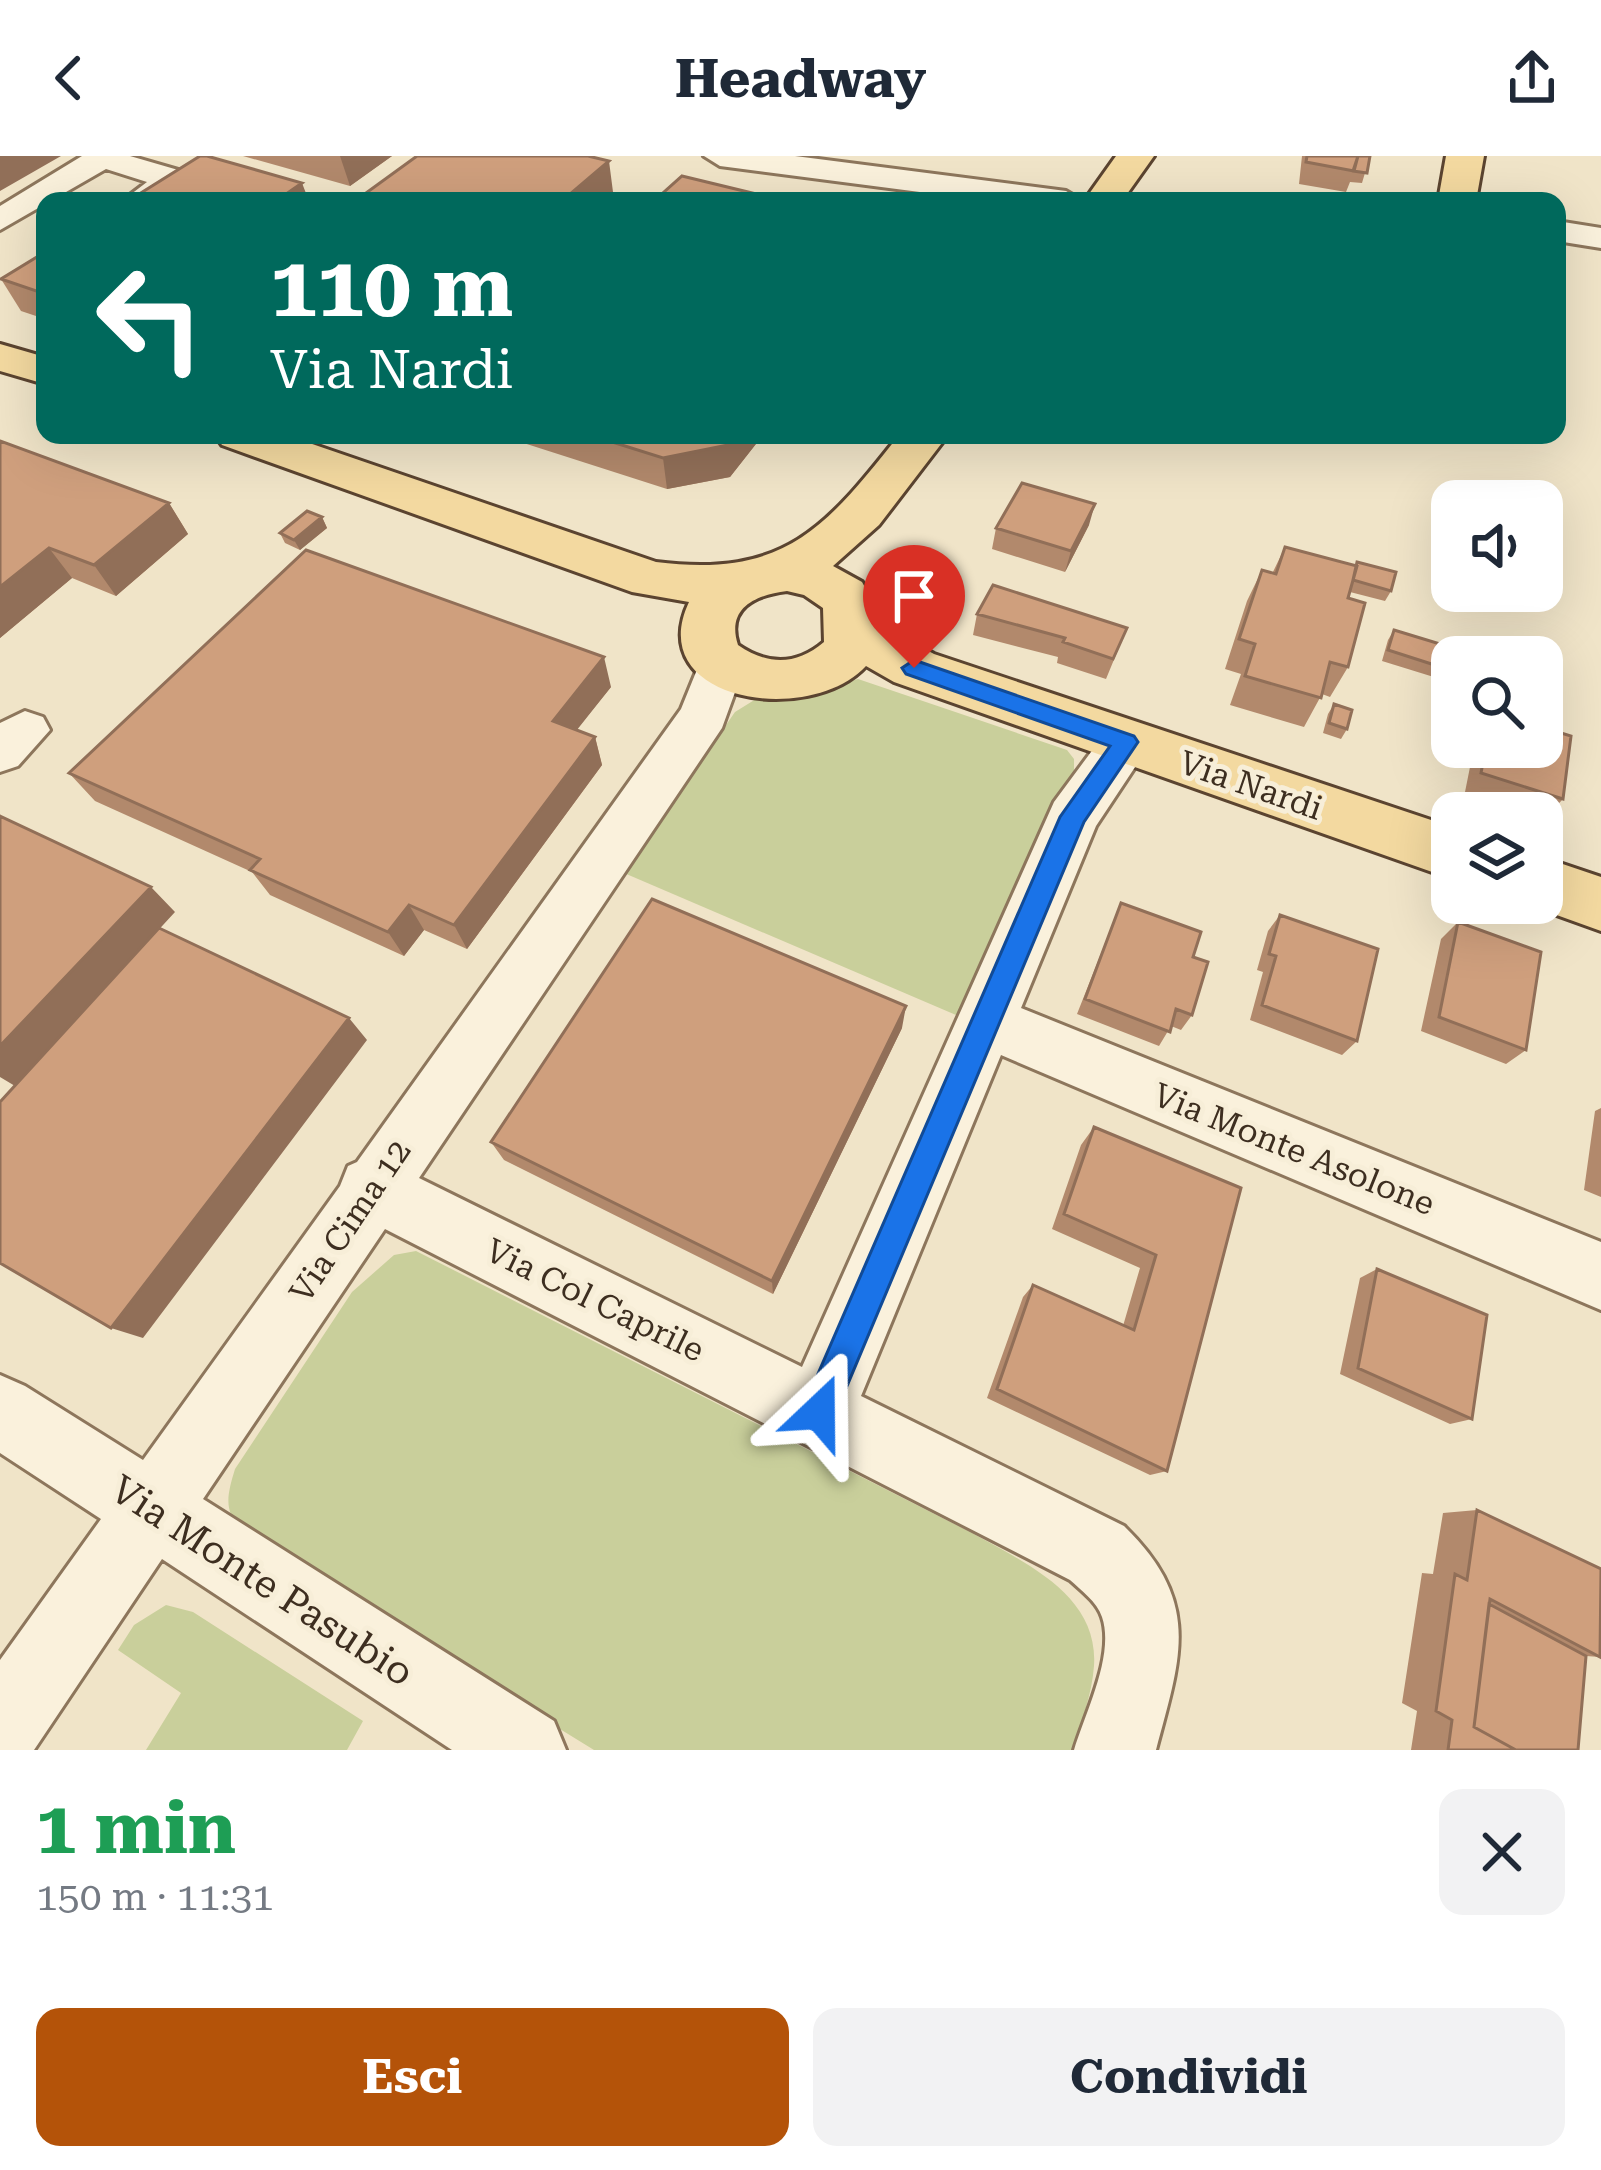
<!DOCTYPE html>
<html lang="it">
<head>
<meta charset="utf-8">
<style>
  body { margin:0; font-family:"Roboto Serif",serif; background:#f2f2f3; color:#1f2937; height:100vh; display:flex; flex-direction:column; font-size:45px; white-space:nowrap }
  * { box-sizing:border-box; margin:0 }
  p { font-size:39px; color:#747a83 }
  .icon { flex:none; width:66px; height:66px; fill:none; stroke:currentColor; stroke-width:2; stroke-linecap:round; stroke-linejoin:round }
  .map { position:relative; height:1594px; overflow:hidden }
  .drawer { display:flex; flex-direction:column; background:#fff; flex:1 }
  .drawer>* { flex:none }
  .hud { position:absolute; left:36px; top:36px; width:1530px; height:252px; border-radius:24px; box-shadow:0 12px 48px #0002; background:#00695c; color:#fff; overflow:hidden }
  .controls { position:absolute; left:1431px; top:324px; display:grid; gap:24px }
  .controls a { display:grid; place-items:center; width:132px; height:132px; border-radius:24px; background:#fff; box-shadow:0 12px 48px #0002; font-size:60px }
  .pin { position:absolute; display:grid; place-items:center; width:102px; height:102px; color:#fff; margin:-123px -51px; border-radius:50% 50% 50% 0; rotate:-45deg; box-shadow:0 0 12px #0007 }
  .pin .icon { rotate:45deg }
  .me { position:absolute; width:132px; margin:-66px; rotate:23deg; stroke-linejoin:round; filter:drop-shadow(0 0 9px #0008) }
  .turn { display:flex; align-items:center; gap:42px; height:252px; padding:0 36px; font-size:54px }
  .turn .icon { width:156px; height:156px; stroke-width:2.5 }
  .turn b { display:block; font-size:84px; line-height:102px }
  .round { display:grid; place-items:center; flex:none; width:126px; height:126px; border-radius:24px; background:#f2f2f3 }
  .summary { display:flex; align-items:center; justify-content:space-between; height:204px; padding:0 36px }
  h1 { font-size:72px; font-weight:700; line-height:90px; color:#1e9e55 }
  .action { display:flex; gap:24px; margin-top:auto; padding:24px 36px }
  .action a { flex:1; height:138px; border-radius:24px; background:#b45309; color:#fff; font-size:48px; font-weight:700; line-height:138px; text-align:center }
  .action a+a { background:#f2f2f3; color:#1f2937 }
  header { display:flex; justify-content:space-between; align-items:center; height:156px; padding:0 36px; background:#fff; font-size:54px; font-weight:700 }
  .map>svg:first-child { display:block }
  .green { fill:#c9cf9b }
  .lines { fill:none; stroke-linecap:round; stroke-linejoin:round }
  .minor-casing { stroke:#8d765c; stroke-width:6 }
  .major-casing { stroke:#5b4430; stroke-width:6 }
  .minor { fill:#faf1dc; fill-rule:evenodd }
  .major { fill:#f3d9a0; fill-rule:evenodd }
  .wall { fill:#b2896c }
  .shaded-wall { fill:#916f58 }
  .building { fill:#cf9f7d; stroke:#916f58; stroke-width:3 }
  .route { fill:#1a73e8; stroke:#114b97; stroke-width:3 }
  .labels { text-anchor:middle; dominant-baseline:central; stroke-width:10; stroke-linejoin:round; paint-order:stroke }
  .street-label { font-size:33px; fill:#3d2e20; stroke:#f7eed8 }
  .near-street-label { font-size:39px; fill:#3d2e20; stroke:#f7eed8 }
</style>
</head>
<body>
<header><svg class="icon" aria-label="back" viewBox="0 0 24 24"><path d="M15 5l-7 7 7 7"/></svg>Headway<svg class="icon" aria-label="share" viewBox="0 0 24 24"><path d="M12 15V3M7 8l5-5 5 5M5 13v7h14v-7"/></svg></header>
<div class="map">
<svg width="1601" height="1594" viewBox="0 0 1601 1594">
  <rect width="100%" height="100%" fill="#f0e4c8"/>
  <path class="green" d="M858,523L1067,594L1074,603V620L963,862L624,717L735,556L764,538L821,534Z
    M416,1095L972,1377C1023,1406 1099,1438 1094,1510C1092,1538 1081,1567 1073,1594H594L247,1380C223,1357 226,1343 235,1313L352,1136L394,1099Z
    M166,1449L193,1456L363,1565L347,1594H146L181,1537L118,1494L134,1469Z"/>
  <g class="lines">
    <defs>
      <path id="minor" d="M82,0H130L185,16L189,23L162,45H122L147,26L106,13L0,74V50Z
        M704,0H795L1066,35L1083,45H989L720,10Z
        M1557,65L1601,72V92L1557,85Z
        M722,489L739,494L746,506L722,572L419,1022L802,1211L1054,646L1108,573L1126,568L1144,573L1151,587L1096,670L1021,852L1601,1086V1154L1001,899L861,1240L1124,1370C1202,1446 1181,1500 1156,1594H1074C1085,1557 1115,1499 1102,1461C1097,1446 1081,1434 1070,1424L385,1073L203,1343L554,1565L566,1594H452L162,1403L34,1594H0V1504L101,1363L0,1297V1219L25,1230L143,1304L340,1030L348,1010L357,1006L681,553L705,494Z
        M25,555L43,561L50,574L18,610L0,616V567Z"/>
      <path id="major" d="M1116,0H1154L1122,45H1084Z
        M1446,0H1484L1476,45H1438Z
        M0,188L45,201V228L0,215Z
        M215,279H286L656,406C784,422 825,373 899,279H948L879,369L833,410L862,426L881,460L906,483L934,498L1452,671V723L894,526L866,510C810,571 642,546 689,446L632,436L222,289ZM787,435L804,439L823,452L824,486C796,510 767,509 738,489C726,452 755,439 787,435Z
        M1542,701L1601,721V775L1523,747H1542Z"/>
    </defs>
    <use href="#minor" class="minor-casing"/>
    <use href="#major" class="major-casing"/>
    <use href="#minor" class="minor"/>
    <use href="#major" class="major"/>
  </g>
  <path class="wall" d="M243,0H392L350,30Z
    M1302,0H1370L1362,27L1350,26L1346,36L1299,28Z
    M45,96V163L21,155L1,123Z
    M499,279H763L730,321L667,333Z
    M0,285L169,347L188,378L116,440L72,422L0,482Z
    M322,361L327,372L300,394L285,387L280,377Z
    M1089,369L1065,416L992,393L996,372Z
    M1285,391L1391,435L1385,445L1350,436L1348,511L1330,541L1322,538L1304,571L1230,549L1241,518L1225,513L1247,445L1262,414L1272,418Z
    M977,458L1127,472L1106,523L1057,507L1058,501L973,479Z
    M1394,474L1444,512L1437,522L1382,505L1388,484Z
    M611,531L576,574L595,581L602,609L467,793L424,774L404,800L270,739L252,716L95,645L69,617Z
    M1334,548L1347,573L1341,583L1323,577L1328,558Z
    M1474,591H1542L1563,643L1545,662L1542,661V657H1530L1465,636Z
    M1121,747L1193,801L1192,859L1181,874L1171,870L1159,890L1077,858Z
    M1280,759L1357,885L1342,899L1250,864L1263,816L1257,814L1268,775Z
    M1458,766L1526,894L1506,908L1421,875L1441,783Z
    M902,872L773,1138L504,1004L491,986Z
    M1601,952V1041L1584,1034L1595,955Z
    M1094,971L1241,1032L1167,1315L1150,1319L987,1242L1023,1141L1033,1129L1123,1170L1140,1112L1052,1073L1081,989Z
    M1377,1113L1472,1263L1450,1268L1340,1218L1360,1122Z
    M1477,1354L1600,1501L1586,1500L1578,1594H1411L1417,1555L1402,1547L1422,1417L1433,1418L1443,1357Z"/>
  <path class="shaded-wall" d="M0,0H61L0,35Z
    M340,0H392L350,30Z
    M609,5L613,36L603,45H562Z
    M302,27L309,45H276Z
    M736,279H763L730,321L667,333L663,302Z
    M169,347L188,378L116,440L94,409Z
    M1095,348L1089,369L1065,416L1071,395Z
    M322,361L327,372L300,394L294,384Z
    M49,392L72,422L0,482V431Z
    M604,501L611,531L561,594L553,565Z
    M595,581L602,609L467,793L454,769Z
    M151,731L175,756L15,930L0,921V890Z
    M409,749L424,774L404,800L388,776Z
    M906,850L902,872L773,1138L772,1125Z
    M349,862L367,884L143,1182L111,1172Z"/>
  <path class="building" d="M200,0H207L302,27L276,45H128Z
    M417,0H588L609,5L562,45H355Z
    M1307,0H1358L1354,15L1306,6Z
    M1358,0H1370L1367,17L1353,15Z
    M682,20L785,45H654Z
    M45,96V138L1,123Z
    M590,279H736L728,289L663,302Z
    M0,285L169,347L94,409L49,392L0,431Z
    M1022,327L1095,348L1071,395L996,372Z
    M307,355L322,361L294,384L280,377Z
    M1285,391L1357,410L1348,442L1365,447L1348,511L1330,506L1321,542L1245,520L1255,488L1239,483L1262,414L1276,418Z
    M306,394L604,501L553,565L595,581L454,769L409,749L388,776L250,714L260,703L69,617Z
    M1357,406L1396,416L1391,435L1353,424Z
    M993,429L1127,472L1113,503L1063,486L1065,482L977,458Z
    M1394,474L1450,491L1444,512L1388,494Z
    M1334,548L1352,554L1347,573L1329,567Z
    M1542,571L1571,580L1563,643L1481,617L1486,591H1542Z
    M0,660L151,731L0,890Z
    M652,743L906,850L772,1125L491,986Z
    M1121,747L1201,776L1193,801L1208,806L1192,859L1176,853L1170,876L1085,843Z
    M1280,759L1378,793L1357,885L1262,849L1276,800L1269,798Z
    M1458,766L1541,796L1526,894L1439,861Z
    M159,772L349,862L111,1172L0,1107V946Z
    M1094,971L1241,1032L1167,1315L997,1233L1033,1129L1134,1174L1156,1099L1064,1058Z
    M1377,1113L1487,1159L1472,1263L1358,1212Z
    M1477,1354L1601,1413L1600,1501L1490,1443L1474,1571L1516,1594H1448L1452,1564L1436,1555L1455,1418L1467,1424Z
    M1489,1448L1586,1500L1578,1594H1516L1474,1571Z"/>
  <path class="route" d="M914,504L1134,580L1138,586L1084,666L831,1268L819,1273L807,1268L802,1256L807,1243L1060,661L1110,590L906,518L902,512Z"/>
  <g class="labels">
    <g class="street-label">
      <text transform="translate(1251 629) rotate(19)">Via Nardi</text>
      <text transform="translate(1294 993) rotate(22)">Via Monte Asolone</text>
      <text transform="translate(350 1065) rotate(-56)">Via Cima 12</text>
      <text transform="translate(595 1144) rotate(26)">Via Col Caprile</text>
    </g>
    <g class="near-street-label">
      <text transform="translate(262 1425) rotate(33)">Via Monte Pasubio</text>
    </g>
  </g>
</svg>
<div class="controls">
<a><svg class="icon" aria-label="sound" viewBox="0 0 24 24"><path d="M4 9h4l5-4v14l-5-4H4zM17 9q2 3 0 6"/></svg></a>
<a><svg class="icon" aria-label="search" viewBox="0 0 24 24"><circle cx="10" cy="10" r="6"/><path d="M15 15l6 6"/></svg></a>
<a><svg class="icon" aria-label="layers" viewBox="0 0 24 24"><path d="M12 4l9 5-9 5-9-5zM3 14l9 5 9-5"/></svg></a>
</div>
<div class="pin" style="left:914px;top:512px;background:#d93025"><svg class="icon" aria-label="arrive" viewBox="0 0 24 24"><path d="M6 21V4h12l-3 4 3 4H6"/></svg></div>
<svg class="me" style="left:819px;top:1256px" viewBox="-20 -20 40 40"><path d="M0-17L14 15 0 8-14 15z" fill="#1a73e8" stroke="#fff" stroke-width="4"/></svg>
<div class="hud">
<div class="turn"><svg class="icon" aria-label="left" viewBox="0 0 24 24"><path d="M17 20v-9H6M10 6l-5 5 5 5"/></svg><div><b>110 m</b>Via Nardi</div></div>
</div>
</div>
<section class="drawer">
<div class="summary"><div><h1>1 min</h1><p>150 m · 11:31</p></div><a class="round"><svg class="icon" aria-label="close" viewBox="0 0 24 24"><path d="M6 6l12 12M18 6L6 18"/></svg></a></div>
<div class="action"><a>Esci</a><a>Condividi</a></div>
</section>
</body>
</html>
